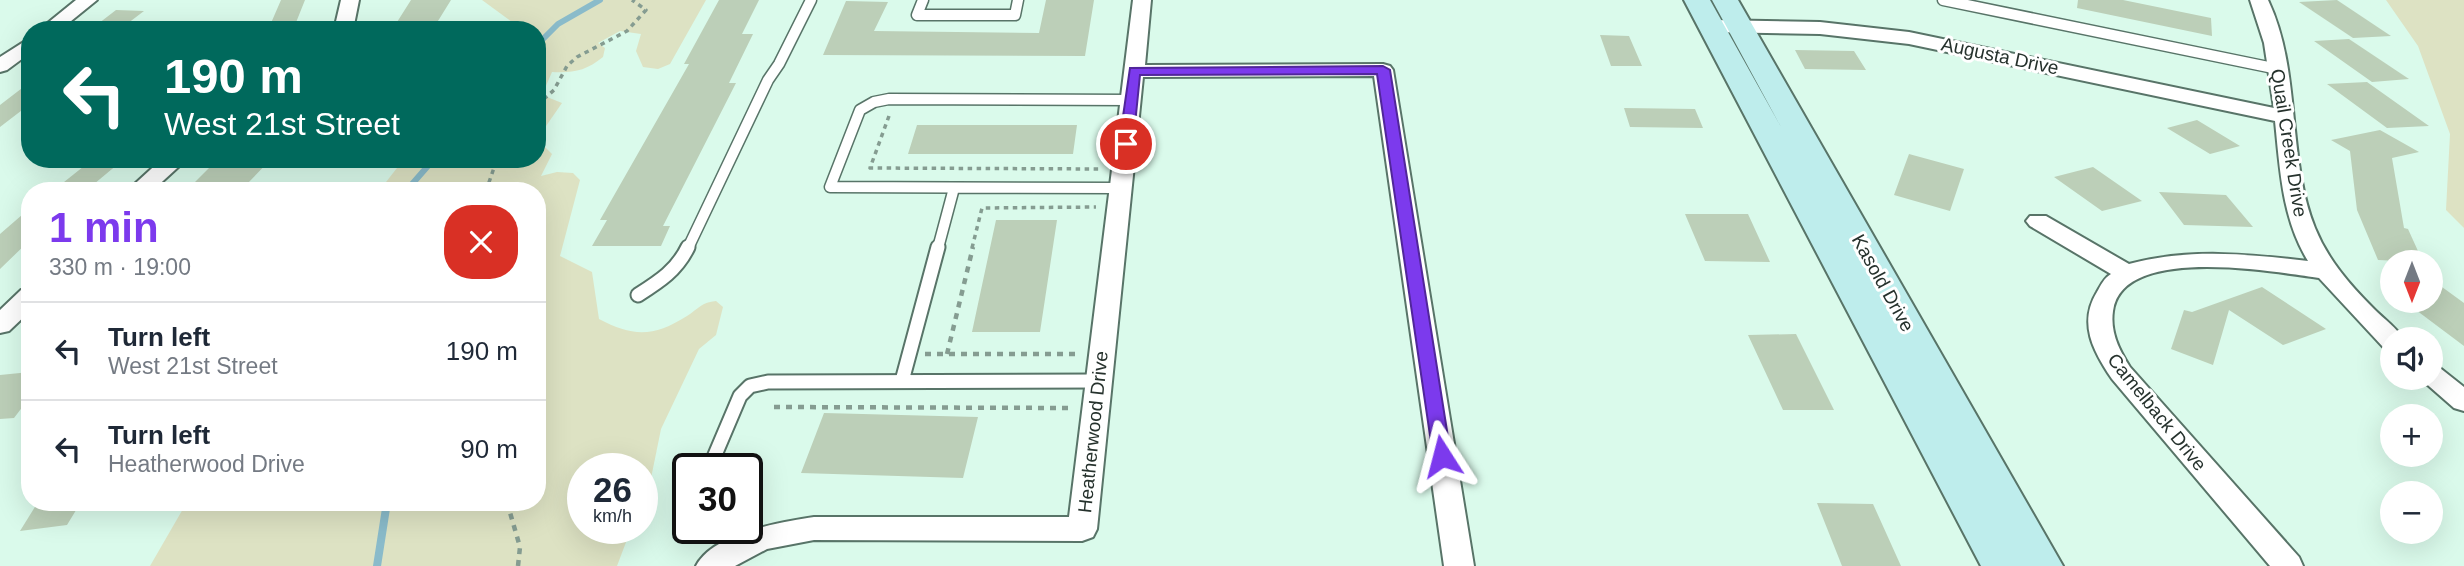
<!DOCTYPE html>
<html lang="en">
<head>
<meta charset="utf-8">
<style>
  body { margin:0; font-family:Helvetica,sans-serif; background:#f6f6f7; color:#1f2937; height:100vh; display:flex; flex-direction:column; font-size:26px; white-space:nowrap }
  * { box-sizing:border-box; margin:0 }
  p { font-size:23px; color:#747a83 }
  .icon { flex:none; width:38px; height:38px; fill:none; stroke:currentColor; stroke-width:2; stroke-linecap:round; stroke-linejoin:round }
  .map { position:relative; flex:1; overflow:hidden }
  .sheet { position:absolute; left:21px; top:182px; width:525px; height:329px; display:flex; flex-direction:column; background:#fff; border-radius:28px; box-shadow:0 7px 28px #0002 }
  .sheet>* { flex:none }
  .guide { position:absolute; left:21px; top:21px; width:525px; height:147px; border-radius:28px; box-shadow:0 7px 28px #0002; background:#00695c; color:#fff; overflow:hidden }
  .needle { width:46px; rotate:180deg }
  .controls { position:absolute; left:2380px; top:250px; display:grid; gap:14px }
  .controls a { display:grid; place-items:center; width:63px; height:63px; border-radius:50%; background:#fff; box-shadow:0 7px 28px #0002; font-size:35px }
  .speed { position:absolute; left:567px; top:453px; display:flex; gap:14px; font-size:35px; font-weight:700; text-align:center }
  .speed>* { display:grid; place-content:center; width:91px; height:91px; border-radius:50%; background:#fff; box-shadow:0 7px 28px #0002; line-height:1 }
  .speed small { font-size:18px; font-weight:400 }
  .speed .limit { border:4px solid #111; border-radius:10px; background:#fff; color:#111 }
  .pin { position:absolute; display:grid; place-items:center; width:60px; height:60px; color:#fff; margin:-30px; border:4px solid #fff; border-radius:50%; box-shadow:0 2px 7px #0007 }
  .me { position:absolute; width:77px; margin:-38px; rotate:351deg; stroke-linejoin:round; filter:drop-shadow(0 0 5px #0008) }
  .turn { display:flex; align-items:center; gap:24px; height:147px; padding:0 28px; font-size:32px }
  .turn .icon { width:91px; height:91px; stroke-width:2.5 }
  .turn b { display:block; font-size:49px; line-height:60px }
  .round { display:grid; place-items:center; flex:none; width:74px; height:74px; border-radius:28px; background:#f6f6f7 }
  .headline { display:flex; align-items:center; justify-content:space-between; height:119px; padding:0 28px }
  h1 { font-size:42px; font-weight:800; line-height:52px; color:#7c3aed }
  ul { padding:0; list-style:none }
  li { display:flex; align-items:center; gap:21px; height:98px; padding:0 28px; border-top:2px solid #e0e1e3 }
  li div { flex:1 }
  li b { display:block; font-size:26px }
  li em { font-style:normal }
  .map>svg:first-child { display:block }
  .green { fill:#dde2c3 }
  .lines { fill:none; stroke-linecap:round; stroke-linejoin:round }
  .stream-far1 { stroke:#8abbca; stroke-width:6 }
  .stream { stroke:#8abbca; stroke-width:8 }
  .building { fill:#bccfb8 }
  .lane-far1-casing { stroke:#587468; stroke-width:13 }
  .lane-casing { stroke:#587468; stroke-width:17 }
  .street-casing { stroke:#587468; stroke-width:4 }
  .secondary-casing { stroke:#587468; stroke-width:4 }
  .path-far1 { stroke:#859c91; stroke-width:3.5; stroke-dasharray:4.5 4.5; stroke-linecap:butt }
  .path { stroke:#859c91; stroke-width:4.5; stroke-dasharray:6 6; stroke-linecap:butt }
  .lane-far1 { stroke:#fff; stroke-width:10 }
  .lane { stroke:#fff; stroke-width:13 }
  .street { fill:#fff; fill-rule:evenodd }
  .secondary { fill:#beedec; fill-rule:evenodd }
  .route { fill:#7c3aed; stroke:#51269a; stroke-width:2 }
  .labels { text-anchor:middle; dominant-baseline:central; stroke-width:6; stroke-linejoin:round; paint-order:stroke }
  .street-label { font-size:19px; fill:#26322d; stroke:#fff }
</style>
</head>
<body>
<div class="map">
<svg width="2464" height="566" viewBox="0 0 2464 566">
  <rect width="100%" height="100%" fill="#dafaeb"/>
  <path class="green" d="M482,0H706L670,64L658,69L643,67L636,51L641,34L620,31L598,43L605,48L603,57C586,71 573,73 552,72L542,95L562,103L537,139V30H505L512,22Z
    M2386,0H2464V228L2446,210L2450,134L2418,46Z
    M537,139L552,154L541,176L557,172L573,173L580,180L560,256L592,272L599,319C633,337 654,337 687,316C698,309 702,302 716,301L723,307L716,335L699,349L661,429L648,493L642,504V469H583V528L631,529L617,566H150L187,502H537V191H379L404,159H537Z"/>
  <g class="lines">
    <path class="stream-far1" d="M537,45L558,24L600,0
      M406,191L434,159"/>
    <path class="stream" d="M377,566L387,502"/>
  </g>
  <path class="building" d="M281,0H305L293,30H268Z
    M411,0H451L433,29L392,30Z
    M719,0H759L742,34H753L729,83H736L663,226H670L661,246H592L607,220H600L689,64H684Z
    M1046,0H1094L1085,56L823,55L846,1L888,2L874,31L1039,33Z
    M2078,0H2123L2211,18L2212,36L2077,8Z
    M2337,0L2391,36L2353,38L2299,2Z
    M116,10L144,11L119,30H90Z
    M1600,35L1629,36L1642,66H1611Z
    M2349,39L2409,79L2372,82L2314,41Z
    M1795,50L1854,51L1866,70L1805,69Z
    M30,82V104L0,127V105Z
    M2367,82L2429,126L2387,128L2327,84Z
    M1624,108L1695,109L1703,128L1630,127Z
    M2197,120L2240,146L2210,154L2167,128Z
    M917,125H1077L1073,154H908Z
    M2380,130L2419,152L2392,158L2404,228L2408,229L2423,262L2378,260L2357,210L2350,151L2331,140Z
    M1909,154L1964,169L1950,211L1894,195Z
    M93,159H124L94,184L64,182Z
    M218,159H271L248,183L195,182Z
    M2093,167L2142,201L2102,211L2054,177Z
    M2159,192L2226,195L2253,227L2184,225Z
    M30,208V240L0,269V234Z
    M1685,214H1748L1770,262L1705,261Z
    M996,220H1057L1040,332H972Z
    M2431,279L2464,303V346L2404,301H2431Z
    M2262,287L2326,329L2283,345L2229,310L2213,365L2171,349L2184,310L2192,312Z
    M1796,334L1834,410H1783L1748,335Z
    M30,372V397L14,418L0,419V375Z
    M824,413L978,417L963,478L801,473Z
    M38,502H81L67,525L20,531Z
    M1817,503L1873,504L1901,566H1842Z"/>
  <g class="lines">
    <defs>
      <path id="lane-far1" d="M923,0L917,15H1015L1018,0
        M1943,0L2278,69
        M1121,188L830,187L860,110L874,102L889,99L1131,100
        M688,248L768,80L779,64L811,0
        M938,248L954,188"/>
      <path id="lane" d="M638,295C660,281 677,270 688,247
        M902,381L938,247
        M709,469L740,396L750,386L768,382L1099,381
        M719,528L737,549"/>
      <path id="street" d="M76,0H97L60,30H39Z
        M341,0H359L353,30H334Z
        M1133,0H1151L1145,65L1383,64L1390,66L1393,70L1474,566H1444L1374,76L1143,77L1097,529L1093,537L1082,541L814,540L767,549L735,566H696C713,533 781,522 814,517H1069Z
        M2250,0H2268C2302,72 2286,155 2315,228C2328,260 2350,285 2374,309C2384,319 2397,328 2404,340H2392V350L2383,347L2319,278C2274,272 2122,244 2113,311C2110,332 2119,350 2130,367L2299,557L2303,566H2270L2112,379C2093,351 2078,323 2097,292C2101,285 2104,278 2111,274L2030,226L2026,221L2030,216H2046L2129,264C2189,248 2247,254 2308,261C2282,219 2280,169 2275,121L1909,44L1820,34L1711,32L1702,26L1711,20L1820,22L1909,32L2274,108L2264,43Z
        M30,38V53L7,70L0,72V57Z
        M162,159H187L152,191H127Z
        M30,288V311L9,331L0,333V310L21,290Z
        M2431,365L2440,368L2464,387V411L2454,408L2422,380L2420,378H2431Z"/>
      <path id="secondary" d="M1684,0H1710L1781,127L1712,0H1738L2063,566H1981Z"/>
    </defs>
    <use href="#lane-far1" class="lane-far1-casing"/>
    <use href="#lane" class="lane-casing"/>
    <use href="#street" class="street-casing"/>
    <use href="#secondary" class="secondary-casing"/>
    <path class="path-far1" d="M537,105L554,90L567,66L577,57L627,31L646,10L632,0
      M889,116L870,168L1100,169
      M486,191L497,159
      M972,248L982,208L1096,207"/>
    <path class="path" d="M925,354H1078
      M947,354L973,247
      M774,407L1070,408
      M507,502L520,547L518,566"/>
    <use href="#lane-far1" class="lane-far1"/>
    <use href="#lane" class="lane"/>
    <use href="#street" class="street"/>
    <use href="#secondary" class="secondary"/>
  </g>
  <path class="route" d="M1383,66L1390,70L1451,456L1448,461H1436L1433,456L1377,74L1140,75L1133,144L1126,148L1119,144L1130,68Z"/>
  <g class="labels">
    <g class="street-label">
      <text transform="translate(2000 56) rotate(12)">Augusta Drive</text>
      <text transform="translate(2289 143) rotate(81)">Quail Creek Drive</text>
      <text transform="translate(1883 283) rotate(61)">Kasold Drive</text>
      <text transform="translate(2157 412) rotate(51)">Camelback Drive</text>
      <text transform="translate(1093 432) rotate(-84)">Heatherwood Drive</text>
    </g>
  </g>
</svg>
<div class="controls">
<a><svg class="needle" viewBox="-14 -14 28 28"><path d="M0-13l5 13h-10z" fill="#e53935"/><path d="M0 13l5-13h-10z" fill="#747a83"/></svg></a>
<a><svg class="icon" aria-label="sound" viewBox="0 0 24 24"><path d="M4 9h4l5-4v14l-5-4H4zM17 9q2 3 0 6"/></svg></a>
<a>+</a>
<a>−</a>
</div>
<div class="speed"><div>26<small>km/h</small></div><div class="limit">30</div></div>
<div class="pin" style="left:1126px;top:144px;background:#d93025"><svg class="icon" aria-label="arrive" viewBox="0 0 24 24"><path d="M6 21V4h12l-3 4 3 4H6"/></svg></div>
<svg class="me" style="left:1442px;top:456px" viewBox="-20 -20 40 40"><path d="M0-17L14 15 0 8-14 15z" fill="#7c3aed" stroke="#fff" stroke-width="4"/></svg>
<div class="guide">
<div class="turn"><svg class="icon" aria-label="left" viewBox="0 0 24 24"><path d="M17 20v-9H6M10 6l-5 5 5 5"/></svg><div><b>190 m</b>West 21st Street</div></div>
</div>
<section class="sheet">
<div class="headline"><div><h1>1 min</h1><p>330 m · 19:00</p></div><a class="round" style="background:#d93025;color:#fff"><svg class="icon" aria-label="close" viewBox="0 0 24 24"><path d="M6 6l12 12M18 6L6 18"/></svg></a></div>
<ul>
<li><svg class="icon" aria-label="left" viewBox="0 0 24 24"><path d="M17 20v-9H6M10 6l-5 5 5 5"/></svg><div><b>Turn left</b><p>West 21st Street</p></div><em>190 m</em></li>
<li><svg class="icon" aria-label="left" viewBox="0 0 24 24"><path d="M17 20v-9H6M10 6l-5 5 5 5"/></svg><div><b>Turn left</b><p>Heatherwood Drive</p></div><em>90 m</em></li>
</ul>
</section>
</div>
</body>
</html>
